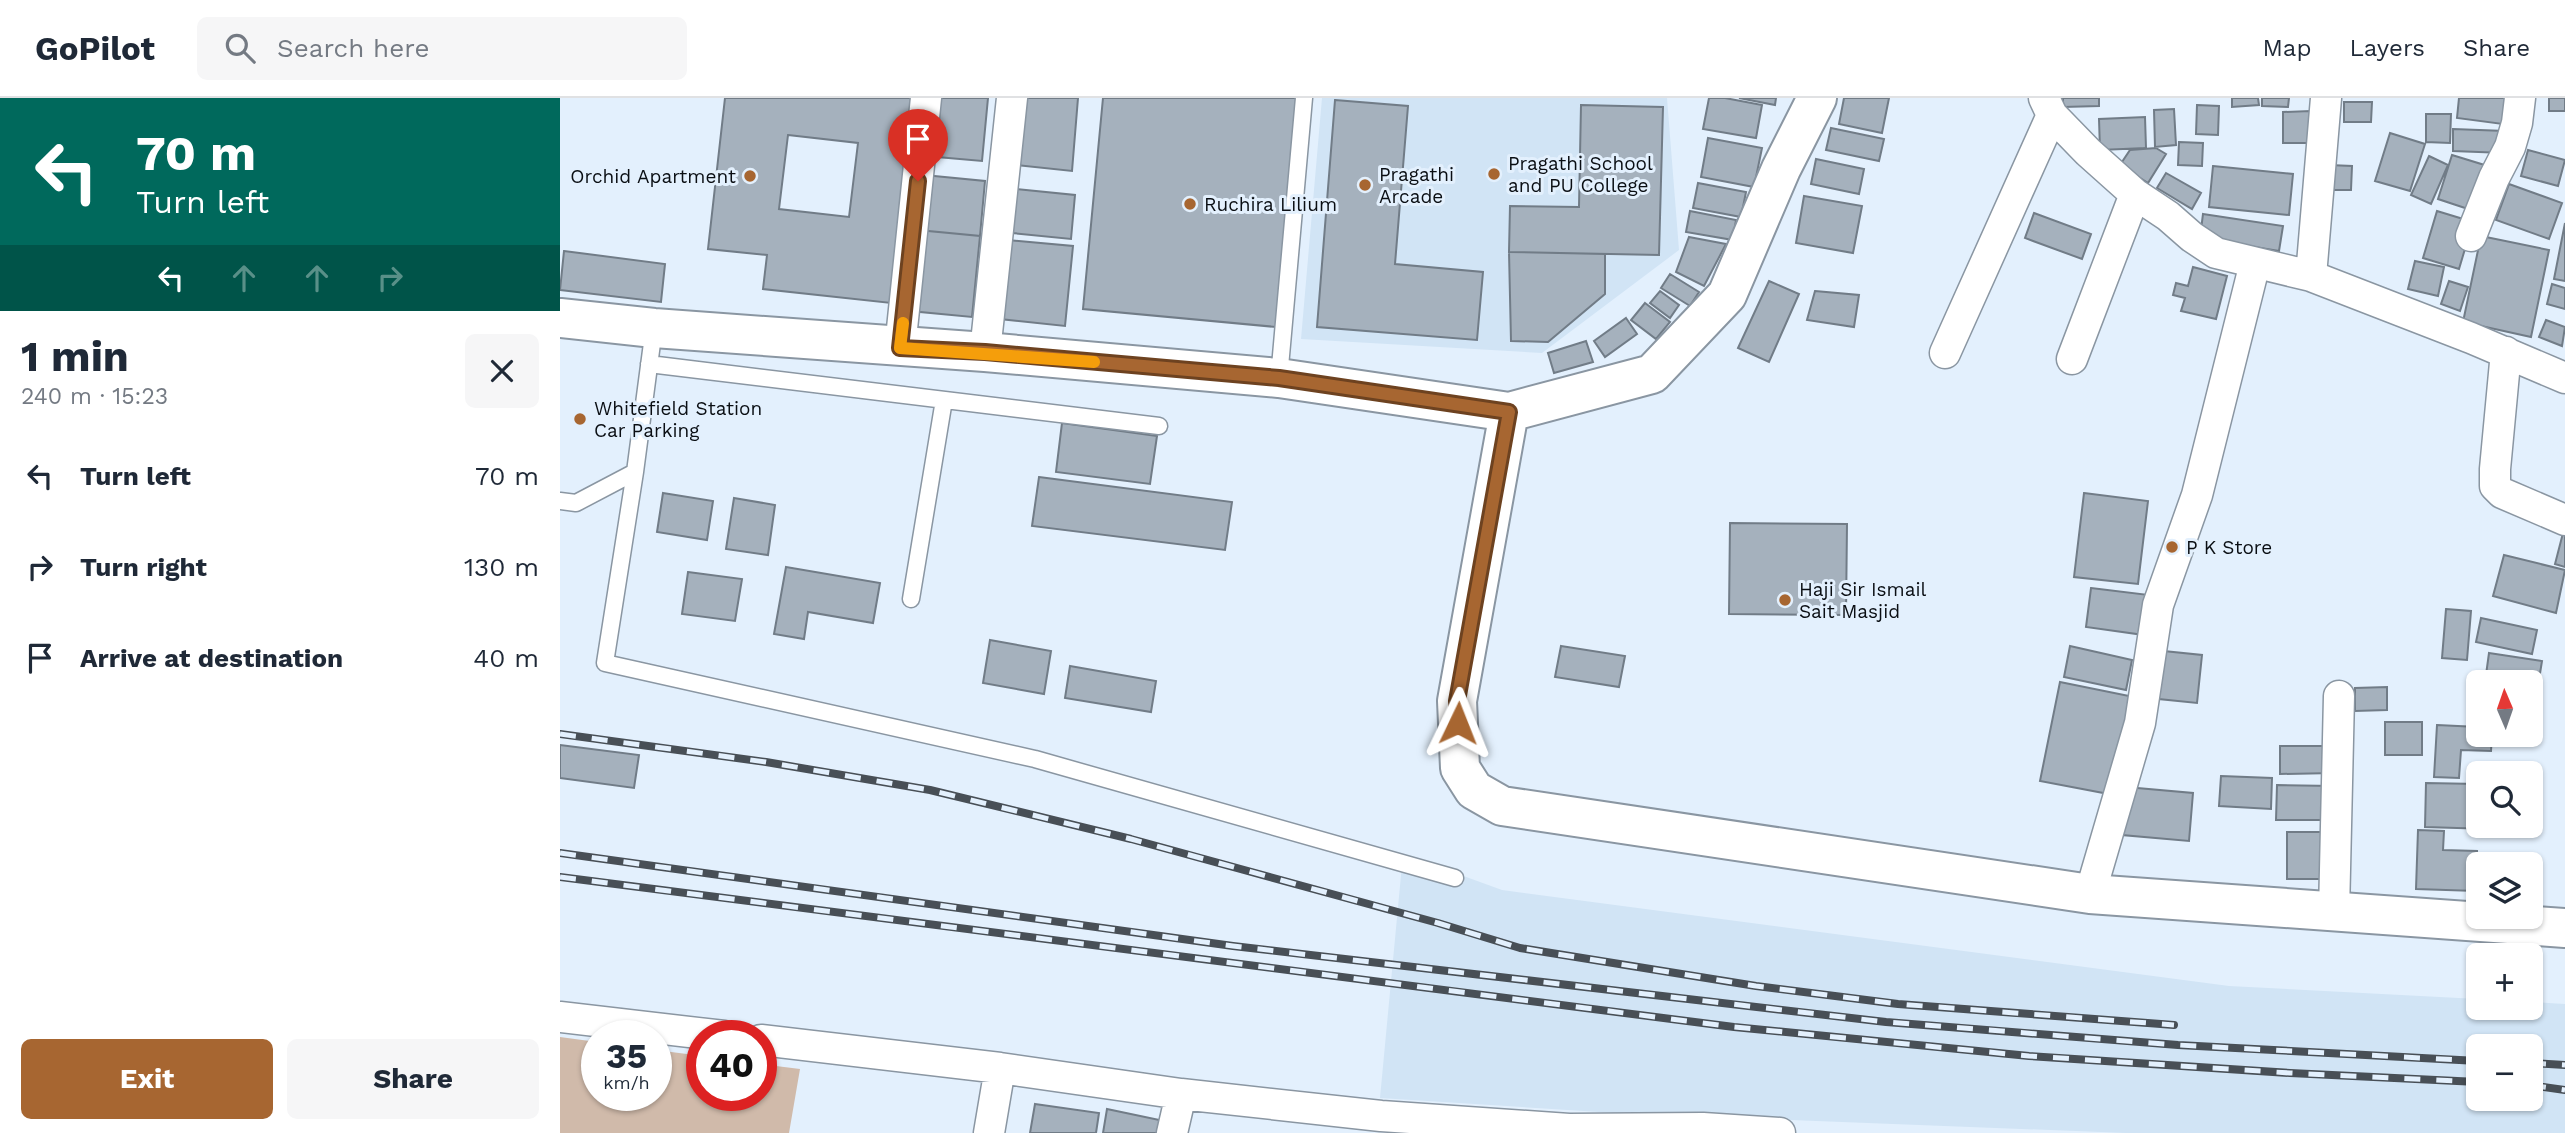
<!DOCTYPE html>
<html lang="en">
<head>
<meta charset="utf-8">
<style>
  body { margin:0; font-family:"Work Sans",sans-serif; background:#f6f6f7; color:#1f2937; height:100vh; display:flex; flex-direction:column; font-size:26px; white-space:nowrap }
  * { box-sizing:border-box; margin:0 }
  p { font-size:23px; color:#747a83 }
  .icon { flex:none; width:38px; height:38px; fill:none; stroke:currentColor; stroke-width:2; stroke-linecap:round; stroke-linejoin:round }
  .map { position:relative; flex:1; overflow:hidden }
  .drawer { display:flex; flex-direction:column; background:#fff; width:560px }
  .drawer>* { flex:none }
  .top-card { background:#00695c; color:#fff; overflow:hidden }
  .needle { width:46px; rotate:358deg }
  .fabs { position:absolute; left:1906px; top:572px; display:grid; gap:14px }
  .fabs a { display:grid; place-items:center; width:77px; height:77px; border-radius:10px; background:#fff; box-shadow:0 2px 5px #0004; font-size:35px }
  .speed { position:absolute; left:21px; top:922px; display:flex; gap:14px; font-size:35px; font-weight:700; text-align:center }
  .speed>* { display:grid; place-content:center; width:91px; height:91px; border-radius:50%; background:#fff; box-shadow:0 2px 5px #0004; line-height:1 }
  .speed small { font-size:18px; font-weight:400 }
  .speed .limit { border:10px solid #d22; background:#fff; color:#111 }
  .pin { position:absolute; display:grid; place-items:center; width:60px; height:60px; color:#fff; margin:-72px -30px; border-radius:50% 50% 50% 0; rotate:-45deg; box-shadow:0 0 7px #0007 }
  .pin .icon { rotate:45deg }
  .me { position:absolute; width:77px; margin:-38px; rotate:2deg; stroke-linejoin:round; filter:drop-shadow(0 0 5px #0008) }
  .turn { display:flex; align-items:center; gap:24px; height:147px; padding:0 21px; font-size:32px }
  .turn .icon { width:91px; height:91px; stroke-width:2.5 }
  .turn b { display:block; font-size:49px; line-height:60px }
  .lanes { display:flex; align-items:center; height:66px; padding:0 21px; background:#0003; justify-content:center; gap:35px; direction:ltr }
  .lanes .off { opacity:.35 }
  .round { display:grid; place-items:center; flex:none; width:74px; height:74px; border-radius:10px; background:#f6f6f7 }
  .summary { display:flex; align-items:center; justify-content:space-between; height:119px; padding:0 21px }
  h1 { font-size:42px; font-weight:700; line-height:52px }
  .primary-button { display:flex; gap:14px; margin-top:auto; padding:14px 21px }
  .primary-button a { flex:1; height:80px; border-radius:10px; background:#a76631; color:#fff; font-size:28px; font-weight:700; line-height:80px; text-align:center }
  .primary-button a+a { background:#f6f6f7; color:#1f2937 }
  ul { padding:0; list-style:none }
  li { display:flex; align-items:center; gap:21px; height:91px; padding:0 21px }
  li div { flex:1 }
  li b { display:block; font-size:26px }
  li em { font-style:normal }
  header { display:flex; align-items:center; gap:42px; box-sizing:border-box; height:98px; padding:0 35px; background:#fff; border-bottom:2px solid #e0e1e3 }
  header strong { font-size:33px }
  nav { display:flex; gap:38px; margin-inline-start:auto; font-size:24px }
  .search { width:490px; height:63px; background:#f6f6f7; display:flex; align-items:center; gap:18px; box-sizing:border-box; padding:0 24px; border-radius:10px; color:#747a83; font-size:26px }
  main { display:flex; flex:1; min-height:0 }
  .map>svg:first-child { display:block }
  .built { fill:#d1e4f5; fill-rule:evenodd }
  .green { fill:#d0baaa }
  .building { fill:#a5b1bd; stroke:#717c87; stroke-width:2; fill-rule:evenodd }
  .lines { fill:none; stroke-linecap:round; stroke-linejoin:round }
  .lane-casing { stroke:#8a96a2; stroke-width:19 }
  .street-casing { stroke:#8a96a2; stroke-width:33 }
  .secondary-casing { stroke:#8a96a2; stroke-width:42 }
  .lane { stroke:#fff; stroke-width:16 }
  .street { stroke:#fff; stroke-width:30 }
  .secondary { stroke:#fff; stroke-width:38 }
  .rail-casing { stroke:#484f56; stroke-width:8 }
  .rail { stroke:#e3f0fd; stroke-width:5; stroke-dasharray:16; stroke-linecap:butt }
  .route-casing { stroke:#6d4220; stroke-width:18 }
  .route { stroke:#a76631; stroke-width:12 }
  .slow { stroke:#f59e0b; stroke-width:12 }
  .poi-dot { fill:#a76631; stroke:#e3f0fd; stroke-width:2.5 }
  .labels { text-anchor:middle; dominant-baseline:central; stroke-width:6; stroke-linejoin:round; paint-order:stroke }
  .poi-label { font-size:19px; fill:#0a0e13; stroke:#e3f0fd; text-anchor:start }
</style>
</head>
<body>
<header>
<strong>GoPilot</strong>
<div class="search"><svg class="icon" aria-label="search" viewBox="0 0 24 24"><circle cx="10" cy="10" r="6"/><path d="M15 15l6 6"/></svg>Search here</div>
<nav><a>Map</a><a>Layers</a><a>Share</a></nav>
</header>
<main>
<section class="drawer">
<div class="top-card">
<div class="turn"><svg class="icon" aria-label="left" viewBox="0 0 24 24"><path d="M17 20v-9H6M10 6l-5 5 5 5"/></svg><div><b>70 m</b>Turn left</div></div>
<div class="lanes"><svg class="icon" aria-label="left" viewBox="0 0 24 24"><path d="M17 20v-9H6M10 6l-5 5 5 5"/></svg><svg class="icon off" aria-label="ahead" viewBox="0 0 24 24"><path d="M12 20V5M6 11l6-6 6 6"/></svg><svg class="icon off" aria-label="ahead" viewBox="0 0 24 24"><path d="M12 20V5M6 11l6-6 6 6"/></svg><svg class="icon off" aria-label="right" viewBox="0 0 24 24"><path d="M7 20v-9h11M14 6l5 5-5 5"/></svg></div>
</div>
<div class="summary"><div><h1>1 min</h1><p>240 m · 15:23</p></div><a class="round"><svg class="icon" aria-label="close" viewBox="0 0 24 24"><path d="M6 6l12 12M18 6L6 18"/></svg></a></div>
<ul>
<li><svg class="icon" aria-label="left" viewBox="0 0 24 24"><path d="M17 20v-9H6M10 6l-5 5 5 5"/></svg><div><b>Turn left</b></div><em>70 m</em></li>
<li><svg class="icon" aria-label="right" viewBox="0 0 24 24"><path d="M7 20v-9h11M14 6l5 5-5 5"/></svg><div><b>Turn right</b></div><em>130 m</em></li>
<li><svg class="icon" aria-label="arrive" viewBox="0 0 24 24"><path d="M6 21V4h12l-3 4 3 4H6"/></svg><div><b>Arrive at destination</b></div><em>40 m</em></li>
</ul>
<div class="primary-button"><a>Exit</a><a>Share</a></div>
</section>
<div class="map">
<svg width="2005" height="1035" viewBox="0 0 2005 1035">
  <rect width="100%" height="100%" fill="#e3f0fd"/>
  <path class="built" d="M762,0H1107L1119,152L982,255L741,241Z
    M843,756L942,792L1669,888L1918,901V910H1970L1971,904L2005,906V1035H1566L1055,1015L820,1000ZM1918,948H1970V1001H1918Z"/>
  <path class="green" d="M0,939L37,944V998H96V952L142,958V998H201V966L240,971L229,1035H0Z"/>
  <path class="building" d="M165,0H355L331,205L203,191L207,157L148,151ZM228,37L298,45L289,119L219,111Z
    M372,0H428L422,63L366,58Z
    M462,0H518L512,73L456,67Z
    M543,0H737L716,229L523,211Z
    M1149,0H1165L1202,7L1196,40L1143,31Z
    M1179,0H1216L1215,7Z
    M1284,0H1329L1322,35L1279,26Z
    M1503,0H1539V8L1503,9Z
    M1672,0H1698L1699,7L1672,9Z
    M1702,0H1729L1728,9L1702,8Z
    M1899,0H1954L1950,27L1897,20Z
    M1989,0H2005V13H1989Z
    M775,2L848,8L835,166L923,174L917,242L757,229Z
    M1784,4H1812L1811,24H1784Z
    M1021,7L1103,9L1099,157L949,154L950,108L1019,109Z
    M1637,7L1659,8L1658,37L1636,36Z
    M1614,11L1616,47L1595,49L1594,12Z
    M1750,13V45H1723V14Z
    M1866,16H1891L1890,45L1866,44Z
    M1585,19L1586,50L1540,52L1539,21Z
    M1271,30L1324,41L1319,63L1266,52Z
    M1893,31L1945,33L1944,55L1893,53Z
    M1830,35L1865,46L1850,93L1815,83Z
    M1148,40L1202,50L1194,89L1141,79Z
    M1619,44L1643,45L1642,68L1618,67Z
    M1596,50L1606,56L1588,85L1560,67L1570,52Z
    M1968,52L2005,62L1998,88L1961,78Z
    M1892,57L1931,69L1917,114L1878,101Z
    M1869,58L1888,67L1871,106L1851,97Z
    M1256,61L1304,71L1299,96L1251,86Z
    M1769,67L1792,68L1791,92H1769Z
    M1653,68L1733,76L1729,117L1649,109Z
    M1606,75L1641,95L1632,111L1597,90Z
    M364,77L425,83L420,138L358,132Z
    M1138,85L1186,94L1181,119L1133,110Z
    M1949,86L2002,105L1989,141L1936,122Z
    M456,91L515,97L511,141L452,135Z
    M1244,98L1302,108L1293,155L1236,145Z
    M1130,113L1176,122L1173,142L1126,134Z
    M1877,113L1913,124L1899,171L1863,160Z
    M1474,115L1531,136L1522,161L1465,140Z
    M1643,116L1723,128L1719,153L1640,140Z
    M2005,125V183L1994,181Z
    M358,132L420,138L412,219L350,213Z
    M1921,138L1989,152L1971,239L1903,224Z
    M1129,139L1166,146L1144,188L1116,174Z
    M448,142L513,148L505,228L440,221Z
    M4,153L105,166L101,204L0,192Z
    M949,154L1045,156V196L988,244L951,243Z
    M1855,163L1884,169L1878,198L1848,191Z
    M1633,169L1667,178L1656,221L1621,213L1625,200L1613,197L1616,185L1628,188Z
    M1110,176L1139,194L1130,208L1101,190Z
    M1209,183L1239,196L1209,264L1178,250Z
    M1889,183L1908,189L1900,213L1881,206Z
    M1992,186L2005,190V211L1987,206Z
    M1100,193L1119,207L1110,220L1090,205Z
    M1255,193L1299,197L1294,229L1247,222Z
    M1085,205L1110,224L1096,241L1071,222Z
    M1066,220L1077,236L1045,259L1034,243Z
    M1986,222L2005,229L2002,248L1979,239Z
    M1026,243L1033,264L994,275L988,255Z
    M502,325L597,338L590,386L496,374Z
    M479,379L672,404L665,452L472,428Z
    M103,395L153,403L147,442L97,434Z
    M1524,395L1588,403L1578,486L1514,479Z
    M174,400L215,407L208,457L166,451Z
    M1170,425L1287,426L1286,517L1169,516Z
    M2003,435H2005V469L1995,466Z
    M1944,457L2005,472L1996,515L1933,498Z
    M226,469L320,485L313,525L248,514L244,541L214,536Z
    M128,474L182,481L175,523L122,516Z
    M1531,490L1589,497L1584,537L1526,529Z
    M1886,511L1911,513L1907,562L1882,560Z
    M1921,520L1977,532L1972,556L1916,544Z
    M430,542L491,553L484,596L423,585Z
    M1001,548L1065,558L1059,589L995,579Z
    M1510,548L1572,562L1566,592L1504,579Z
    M1594,552L1642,557L1637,605L1589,600Z
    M1929,555L1982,563L1977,594L1970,593V584H1925Z
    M510,568L596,583L591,614L505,600Z
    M1500,584L1574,599L1554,697L1480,683Z
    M1827,589V612L1795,613V590Z
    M1825,624H1862V657H1825Z
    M1877,627L1918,629V637H1932L1931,653L1901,652L1899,680L1874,679Z
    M0,647L79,657L74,690L0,680Z
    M1720,648H1774V675L1720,676Z
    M1661,678L1712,680L1711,711L1659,708Z
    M1866,685L1918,686V728H1929V731L1865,729Z
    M1717,687L1773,688V722H1716Z
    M1566,689L1633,695L1629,743L1562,737Z
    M1858,732L1884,733L1883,752L1917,753L1916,793L1856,791Z
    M1727,734H1769L1770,781H1727Z
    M475,1006L539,1015L536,1035H470Z
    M547,1011L609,1024L608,1035H543Z"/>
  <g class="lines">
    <defs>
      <path id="lane" d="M94,230L75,374L45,565L475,661L895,780
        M89,266L599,328
        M719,280L744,0
        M0,403L16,405L75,374
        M351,501L384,302"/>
      <path id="street" d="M1484,0L1492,17L1528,54L1575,96L1608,118L1632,139L1656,155L1751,178L1911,240L2005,280
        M1911,138L1934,80L1950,49L1957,25L1960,0
        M1751,178L1766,0
        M340,250L366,0
        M425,254L452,0
        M1946,254L1935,371V388L1942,395L2005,422
        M1385,255L1492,17
        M1512,261L1575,96
        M1530,796L1580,625L1598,507L1637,397L1695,165
        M1774,815L1779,598
        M0,919L164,938
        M201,942L440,970L621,996L821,1018L1009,1031L1143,1030L1220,1035
        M429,1035L440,970
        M612,1035L621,996"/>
      <path id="secondary" d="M0,220L94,230L425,254L719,280L949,314L1092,276L1167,197L1221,71L1257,0
        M949,314L897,603L900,670L914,692L942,708L1530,796L2005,830"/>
    </defs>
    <use href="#lane" class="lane-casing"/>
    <use href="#street" class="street-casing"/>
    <use href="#secondary" class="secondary-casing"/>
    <use href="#lane" class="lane"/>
    <use href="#street" class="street"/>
    <use href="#secondary" class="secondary"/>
    <defs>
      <path id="rail" d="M0,636L206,664L370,692L571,741L878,825L960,850L1196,888L1338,906L1614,927
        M0,755L673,848L1326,924L1618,947L1918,963
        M0,779L1174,929L1469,958L1730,975L1918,984
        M1970,965L2005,967
        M1970,987L2005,992"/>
    </defs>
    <use href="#rail" class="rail-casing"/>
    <use href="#rail" class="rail"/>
  </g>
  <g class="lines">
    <defs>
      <path id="route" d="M358,83L340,250L425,254L719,280L949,314L897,603L898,625"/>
    </defs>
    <use href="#route" class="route-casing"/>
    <use href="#route" class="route"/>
    <path class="slow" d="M343,225L340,250L534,264"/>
  </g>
  <g class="poi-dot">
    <circle cx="934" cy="76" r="7"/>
    <circle cx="190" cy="78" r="7"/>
    <circle cx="805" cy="87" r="7"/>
    <circle cx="630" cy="106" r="7"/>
    <circle cx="20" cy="321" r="7"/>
    <circle cx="1612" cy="449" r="7"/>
    <circle cx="1225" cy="502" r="7"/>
  </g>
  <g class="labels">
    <g class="poi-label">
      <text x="948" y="65">Pragathi School<tspan x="948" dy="22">and PU College</tspan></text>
      <text x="819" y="76">Pragathi<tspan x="819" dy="22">Arcade</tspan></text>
      <text x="176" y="78" text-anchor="end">Orchid Apartment</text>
      <text x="644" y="106">Ruchira Lilium</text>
      <text x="34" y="310">Whitefield Station<tspan x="34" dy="22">Car Parking</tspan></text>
      <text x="1626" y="449">P K Store</text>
      <text x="1239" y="491">Haji Sir Ismail<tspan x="1239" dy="22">Sait Masjid</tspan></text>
    </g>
  </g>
</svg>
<div class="fabs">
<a><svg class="needle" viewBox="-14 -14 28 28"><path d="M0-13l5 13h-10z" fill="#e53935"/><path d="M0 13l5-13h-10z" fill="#747a83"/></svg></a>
<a><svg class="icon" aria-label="search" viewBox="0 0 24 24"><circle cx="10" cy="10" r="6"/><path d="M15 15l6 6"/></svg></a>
<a><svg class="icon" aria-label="layers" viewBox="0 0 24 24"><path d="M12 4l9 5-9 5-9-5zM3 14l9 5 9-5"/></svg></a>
<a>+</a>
<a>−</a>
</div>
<div class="speed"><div>35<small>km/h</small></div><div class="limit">40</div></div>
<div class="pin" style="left:358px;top:83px;background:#d93025"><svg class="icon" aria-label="arrive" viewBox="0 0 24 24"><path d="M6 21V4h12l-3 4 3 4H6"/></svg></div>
<svg class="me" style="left:898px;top:625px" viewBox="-20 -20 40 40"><path d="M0-17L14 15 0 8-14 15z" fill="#a76631" stroke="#fff" stroke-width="4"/></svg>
</div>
</main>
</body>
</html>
